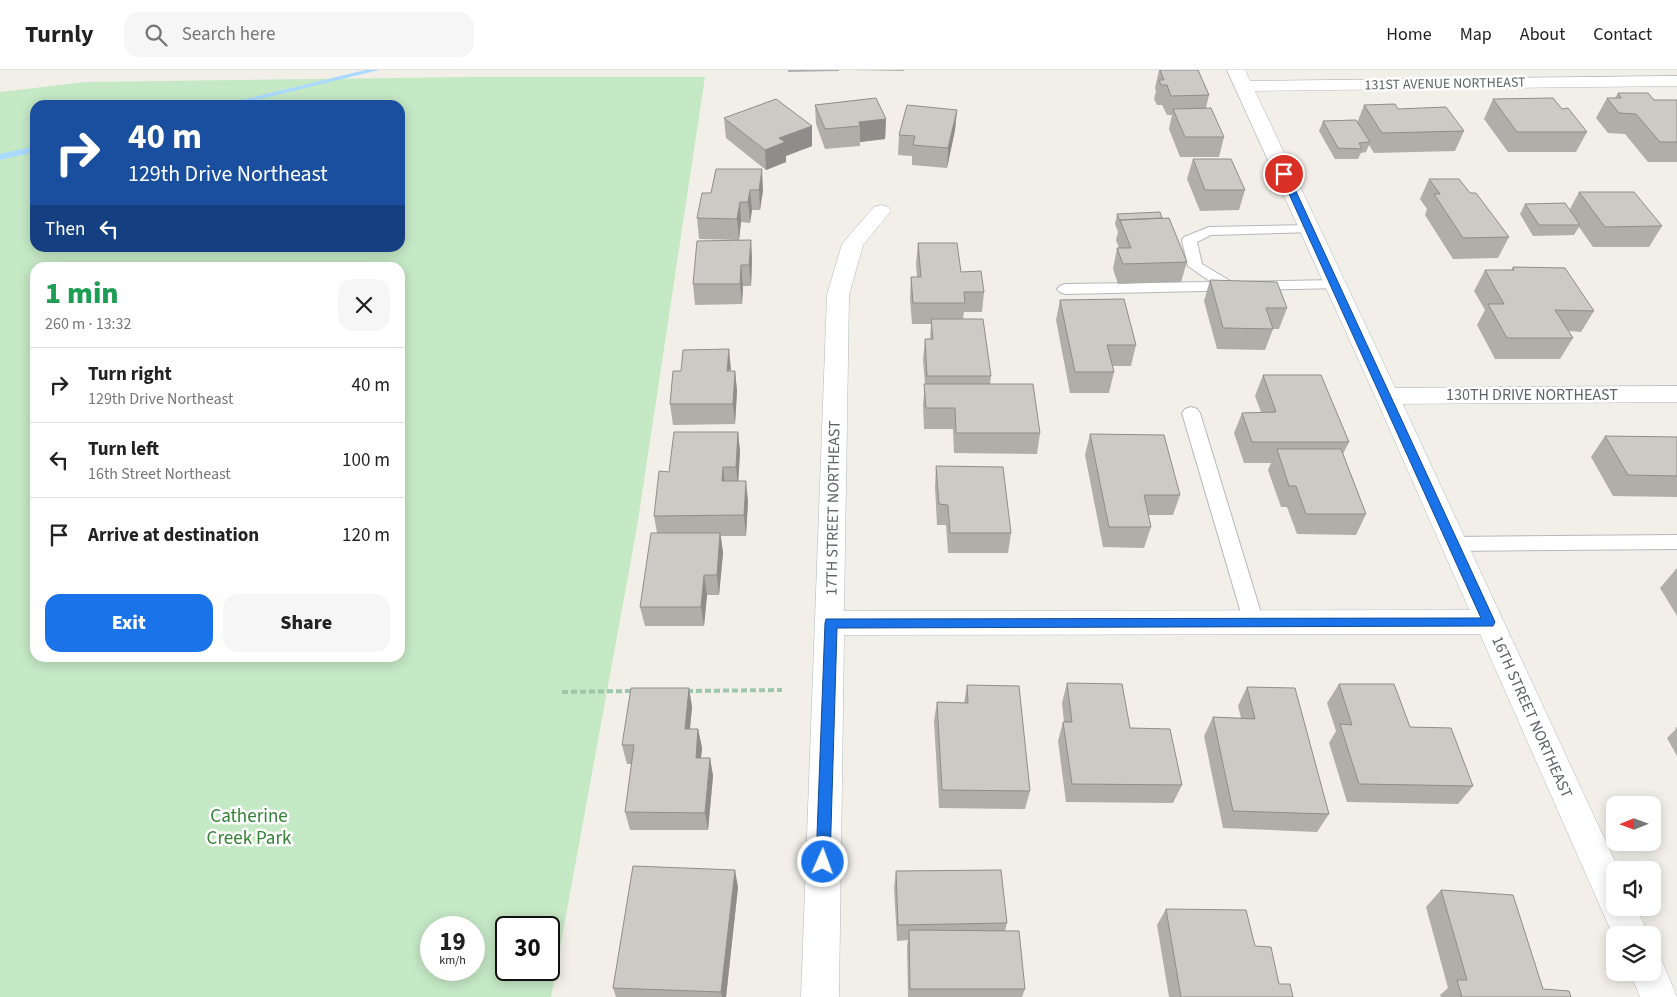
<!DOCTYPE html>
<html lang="en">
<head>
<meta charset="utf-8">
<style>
  body { margin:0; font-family:"Source Sans 3",sans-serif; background:#f6f6f6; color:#222; height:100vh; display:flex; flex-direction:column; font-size:19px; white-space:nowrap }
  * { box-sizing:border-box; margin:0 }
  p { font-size:16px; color:#767676 }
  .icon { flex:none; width:28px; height:28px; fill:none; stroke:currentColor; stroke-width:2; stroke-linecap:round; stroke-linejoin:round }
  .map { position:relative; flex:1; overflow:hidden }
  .details { position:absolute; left:30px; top:192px; width:375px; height:400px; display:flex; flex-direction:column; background:#fff; border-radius:15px; box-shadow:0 2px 12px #0003 }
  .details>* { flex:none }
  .guide { position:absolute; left:30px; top:30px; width:375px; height:152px; border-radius:15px; box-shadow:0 2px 12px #0003; background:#1a4fa0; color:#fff; overflow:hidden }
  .needle { width:32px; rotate:269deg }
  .buttons { position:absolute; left:1606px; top:726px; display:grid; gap:10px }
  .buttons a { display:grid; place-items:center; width:55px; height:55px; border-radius:10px; background:#fff; box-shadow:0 2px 12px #0003; font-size:25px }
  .speed { position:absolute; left:420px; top:846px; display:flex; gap:10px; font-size:25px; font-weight:700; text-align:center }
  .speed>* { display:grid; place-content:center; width:65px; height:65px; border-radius:50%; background:#fff; box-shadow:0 2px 12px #0003; line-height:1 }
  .speed small { font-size:12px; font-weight:400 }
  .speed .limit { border:2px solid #111; border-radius:8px; background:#fff; color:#111 }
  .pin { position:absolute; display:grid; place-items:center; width:42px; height:42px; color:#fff; margin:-21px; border:2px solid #fff; border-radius:50%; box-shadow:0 1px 5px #0007 }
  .me { position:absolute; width:55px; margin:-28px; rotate:2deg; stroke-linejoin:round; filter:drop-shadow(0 0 4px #0008) }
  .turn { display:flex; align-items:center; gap:18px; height:105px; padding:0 15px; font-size:22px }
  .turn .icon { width:65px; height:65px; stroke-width:2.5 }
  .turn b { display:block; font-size:35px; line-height:42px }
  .then { display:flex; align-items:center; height:48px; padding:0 15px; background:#0003; gap:10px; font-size:19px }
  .round { display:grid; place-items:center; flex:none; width:52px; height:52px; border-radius:15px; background:#f6f6f6 }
  .summary { display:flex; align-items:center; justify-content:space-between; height:85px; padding:0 15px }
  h1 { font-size:30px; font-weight:800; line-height:38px; color:#1e9e55 }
  .button { display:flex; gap:10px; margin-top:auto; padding:10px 15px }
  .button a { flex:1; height:58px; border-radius:15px; background:#1a73e8; color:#fff; font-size:20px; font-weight:800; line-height:58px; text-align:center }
  .button a+a { background:#f6f6f6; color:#222 }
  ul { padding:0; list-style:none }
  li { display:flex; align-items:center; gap:15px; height:75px; padding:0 15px; border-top:1px solid #e0e0e0 }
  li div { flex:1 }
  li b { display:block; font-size:19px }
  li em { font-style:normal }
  header { display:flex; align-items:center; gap:30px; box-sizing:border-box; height:70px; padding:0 25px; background:#fff; border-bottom:1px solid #e0e0e0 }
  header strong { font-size:24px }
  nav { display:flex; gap:28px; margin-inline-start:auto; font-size:18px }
  .search { width:350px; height:45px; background:#f6f6f6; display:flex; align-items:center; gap:12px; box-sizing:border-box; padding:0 18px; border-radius:15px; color:#767676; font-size:19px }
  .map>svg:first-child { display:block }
  .green { fill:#c5e8c5; fill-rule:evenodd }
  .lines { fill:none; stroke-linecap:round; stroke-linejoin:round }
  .stream { fill:#aadaff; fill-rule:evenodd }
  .lane-casing { stroke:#b5b8bc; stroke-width:2 }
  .street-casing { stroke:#b5b8bc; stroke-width:1 }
  .secondary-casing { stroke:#b6babf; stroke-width:1 }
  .path { stroke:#9cc7a9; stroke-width:4; stroke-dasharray:6 3; stroke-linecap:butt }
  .lane { fill:#fff; fill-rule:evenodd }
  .street { fill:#fff; fill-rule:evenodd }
  .secondary { fill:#fff; fill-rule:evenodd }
  .wall { fill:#afaea9 }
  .shaded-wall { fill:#8f8d8a }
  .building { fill:#cccac5; stroke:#8f8d8a }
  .route { fill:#1a73e8; stroke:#114b97 }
  .labels { text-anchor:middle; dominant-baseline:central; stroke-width:5; stroke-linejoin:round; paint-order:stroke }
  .far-street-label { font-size:14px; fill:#5f6368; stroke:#fff }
  .street-label { font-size:16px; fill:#5f6368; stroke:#fff }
  .near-park-label { font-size:19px; fill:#348238; stroke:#fff }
</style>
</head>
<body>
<header>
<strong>Turnly</strong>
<div class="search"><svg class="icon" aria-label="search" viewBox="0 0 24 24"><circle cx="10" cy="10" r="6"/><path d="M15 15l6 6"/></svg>Search here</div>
<nav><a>Home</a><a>Map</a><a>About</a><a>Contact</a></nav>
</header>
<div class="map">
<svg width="1677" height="927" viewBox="0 0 1677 927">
  <rect width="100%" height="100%" fill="#f1efe8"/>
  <path class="green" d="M474,7H705L637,457L551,927H0V22L86,12ZM35,35H400V178H35ZM35,198H400V588H35ZM431,858H474V900H431ZM506,858H549V900H506Z"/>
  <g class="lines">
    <path class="stream" d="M365,0H379L236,35H221Z
      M35,76V82L0,90V84Z"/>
    <defs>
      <path id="lane" d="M1310,155L1315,156L1317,159L1315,162L1211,165L1197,172L1202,194L1232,212L1336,210L1341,212L1344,215L1341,218L1065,224L1060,222L1057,219L1060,216L1065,214L1211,212L1188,196L1182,170L1184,167L1209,157Z
        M1191,337L1197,339L1200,343L1264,553L1261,559L1254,561L1247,559L1244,553L1182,343L1185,339Z
        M1677,465V479L1453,481L1446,479L1444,474L1446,469L1453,467Z"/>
      <path id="street" d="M1677,6V16L1244,21L1238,20L1235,16L1238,12L1244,11Z
        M881,135L888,137L891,141L863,175L849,225L844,541L1489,540L1499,544L1504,552L1499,560L1489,564L844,565L839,927H801L827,225L842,174L874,137Z
        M1677,316V332L1387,334L1378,332L1375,326L1378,320L1387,318Z"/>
      <path id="secondary" d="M1227,0H1245L1399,326L1619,800H1615V838H1636L1649,865H1615V870L1375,326Z
        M1652,886L1661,889L1677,927H1640L1630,902H1652Z"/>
    </defs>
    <use href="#lane" class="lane-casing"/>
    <use href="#street" class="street-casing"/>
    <use href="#secondary" class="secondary-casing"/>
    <path class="path" d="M687,621L782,620
      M562,622L633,621"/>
    <use href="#lane" class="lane"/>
    <use href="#street" class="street"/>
    <use href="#secondary" class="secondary"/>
  </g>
  <path class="wall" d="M788,0H839V1L788,2Z
    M854,0H904V1Z
    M1159,0H1198L1209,25L1206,38L1224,67L1219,87H1180L1169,59L1172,45H1167L1162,35H1157L1154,29L1156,21L1155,18Z
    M1618,23L1654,30H1677V92H1648L1625,64L1608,63L1596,48L1607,28H1615Z
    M1493,29L1562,39L1587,62L1576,82H1508L1484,49Z
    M815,35L886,49L885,69L860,72V76L825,79L816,54Z
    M1364,35L1398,39L1464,61L1455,81L1374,83L1369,75L1366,82L1361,83L1358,89H1335L1319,61L1323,51L1357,53Z
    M957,40L955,60L947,98L912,95V86L898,85L899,65Z
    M724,48L812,76L786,86V92L766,100L726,68Z
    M1193,89L1245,120L1239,140L1200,141L1187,109Z
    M716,99L763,120L760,140H752L750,153L741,152L739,170L699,169L697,148L711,123Z
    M1429,109L1470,123L1509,167L1498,188L1453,189L1425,145L1427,139L1420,129Z
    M1579,122L1662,156L1649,177H1593L1579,157L1574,165L1533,166L1520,144L1525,134L1570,139Z
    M1117,144L1162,148L1187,192L1181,212L1118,214L1113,199L1117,178H1119L1116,170L1118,162L1115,154Z
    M751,170L752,191L751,216H743L742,234L695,235L693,214Z
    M918,173L961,202L984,222L982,242H964L963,249L991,306L990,314L1040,363L1037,384L954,383L953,359H924L923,335L925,314L923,290L925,269H930L931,254H912L910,228L911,207H917L916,194Z
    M1513,197L1594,241L1581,262L1569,261L1573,268L1560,289H1495L1477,255L1485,240L1474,221L1485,200H1511Z
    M1210,210L1287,238L1279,259H1273L1265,280L1217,279L1204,231Z
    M1060,230L1136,275L1131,296H1112L1114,302L1109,323H1070L1056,250Z
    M731,301H735L737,321L735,354L673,355L670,334Z
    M1263,305L1349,372L1343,384L1366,444L1356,465L1297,464L1287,437H1281L1268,400L1271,393H1244L1234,363L1242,343L1261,342L1255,326Z
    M738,362L740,382L738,411L748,431L746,466H721L723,483L719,525H707L704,556H645L640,537L657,463L654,446L669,402Z
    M1090,364L1180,425L1173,445H1148L1151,457L1144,478L1103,477L1085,385Z
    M1605,366L1677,367V427L1613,426L1591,387Z
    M936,396L1011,463L1008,483H948L946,455H937L935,417Z
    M1677,498V546L1660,518Z
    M1067,613L1130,658L1182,715L1173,733L1066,732L1058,671L1063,652H1064L1062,633Z
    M1339,614L1410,657L1473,716L1458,734L1347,732L1329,673L1336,661L1327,633Z
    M967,615L1030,721L1025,739L939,738L934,651L937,632L964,633Z
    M1247,617L1329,744L1317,762L1223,758L1204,666L1213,647L1241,648L1238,636Z
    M689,618L692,637L690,659H698L702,678L701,688H710L713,706L708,760H630L625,742L632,694H627L622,675Z
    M1677,657V686L1667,668L1676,659L1675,658Z
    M896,801L1007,853L1005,861L1025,919L1022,927H908L907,876L908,870L897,871L894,818Z
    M738,817L726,927H616L613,918Z
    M1441,820L1543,919L1571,927H1441L1440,925L1448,918L1426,837Z
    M1166,839L1255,876L1279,914L1293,927H1169L1157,855Z"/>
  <path class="shaded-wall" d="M957,40L955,60L947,98L948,78Z
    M886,49L885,69L860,72V56L859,52Z
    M812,56V76L786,86V92L766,100L765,80L779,68Z
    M762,99L763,120L760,140L759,120Z
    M750,120L752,140L750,153L748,132Z
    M740,132L741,152L739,170L737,149Z
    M751,170L752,191L751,216L749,195Z
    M741,195L743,216L742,234L740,214Z
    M729,279L731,300L727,301Z
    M735,301L737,321L735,354L733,334Z
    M738,362L740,382L738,417L736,397Z
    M723,397L725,417L722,411Z
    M746,411L748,431L746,466L744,445Z
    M720,463L723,483L719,525L717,505Z
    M704,505L707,525L704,556L701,537Z
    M689,618L692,637L688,678L685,659Z
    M698,659L702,678L699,706L696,688Z
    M710,688L713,706L708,760L705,743Z
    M735,800L738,817L726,927H722L721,922Z"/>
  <path class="building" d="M1160,0H1198L1209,25L1171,26L1167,15H1161L1159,10H1164Z
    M1618,23H1648L1654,30H1677V72H1660L1636,44L1619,43L1607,28H1621Z
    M876,28L886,49L859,52L860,56L825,59L815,35Z
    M1553,28L1562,39L1568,38L1587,62H1517L1493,29Z
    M776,29L812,56L779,68L785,72L765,80L724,48Z
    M1395,34L1398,39L1446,37L1464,61L1382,63L1364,35Z
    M907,35L957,40L948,78L913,75L915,66L899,65Z
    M1211,38L1224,67H1185L1173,39Z
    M1356,50L1370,72L1359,73L1362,79L1338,78L1323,51Z
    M1193,89H1231L1245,120H1205Z
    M716,99H762L759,120H750L748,132H740L737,149L697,148L702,123H711Z
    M1429,109H1459L1470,123H1476L1509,167L1463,168L1434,124H1440Z
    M1579,122H1634L1662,156L1605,157Z
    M1565,133L1580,155H1539L1525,134Z
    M1160,142L1162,148L1120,150V151L1117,144Z
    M1169,148L1187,192L1123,194L1117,178H1131L1120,150Z
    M751,170L749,195H741L740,214H693L697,171Z
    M918,173H957L961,202L981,201L984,222H964L965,233H913L911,207H921Z
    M1513,197L1565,198L1594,241L1555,240L1573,268H1507L1488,234H1504L1485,200H1514Z
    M1210,210L1277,212L1287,238H1266L1273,259L1223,258Z
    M1124,229L1136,275H1107L1114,302H1075L1060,230Z
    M931,249H983L991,306H927L925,269H933Z
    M729,279L727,301H735L733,334H670L673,301H681L683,280Z
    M1263,305H1321L1349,372H1252L1242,343L1276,342Z
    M924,314H1033L1040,363H956L955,338H926Z
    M674,362H738L736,397H723L722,411H746L744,445L654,446L659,401L669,402Z
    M1090,364L1164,365L1180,425H1144L1151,457H1109Z
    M1605,366L1677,367V406L1628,405Z
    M1277,379H1341L1366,444H1306L1296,416H1289Z
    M936,396L1003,397L1011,463H950L948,435L939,434Z
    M651,463H720L717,505H704L701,537H640Z
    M1067,613L1122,614L1130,658L1170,659L1182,715L1072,714L1063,652H1072Z
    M1339,614H1394L1410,657L1451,658L1473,716L1359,714L1340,654L1352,655Z
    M967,615L1019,616L1030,721L942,720L937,632L968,633Z
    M1247,617L1295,618L1329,744L1233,741L1213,647L1255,649Z
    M631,618H689L685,659H698L696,688H710L705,743L625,742L634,675H622Z
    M633,796L735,800L721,922L613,918Z
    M1001,800L1007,853L898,855L896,801Z
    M1441,820L1513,825L1543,919L1569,921L1571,927H1462L1457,910H1467Z
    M1166,839L1246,840L1255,876L1271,877L1279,914H1290L1293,927H1181Z
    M909,860L1019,861L1025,919H910Z"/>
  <path class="route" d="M1281,102L1288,104L1495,552L1493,556L837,558L830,792L828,796L823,798L818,796L816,792L825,553L826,549L1481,548L1280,104Z"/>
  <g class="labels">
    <g class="far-street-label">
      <text transform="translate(1445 14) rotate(-1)">131ST AVENUE NORTHEAST</text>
    </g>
    <g class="street-label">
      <text x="1532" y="325">130TH DRIVE NORTHEAST</text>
      <text transform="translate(833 438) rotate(-89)">17TH STREET NORTHEAST</text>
      <text transform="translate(1532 647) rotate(66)">16TH STREET NORTHEAST</text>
    </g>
    <g class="near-park-label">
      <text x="249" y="746">Catherine<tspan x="249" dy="22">Creek Park</tspan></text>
    </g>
  </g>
</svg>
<div class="buttons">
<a><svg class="needle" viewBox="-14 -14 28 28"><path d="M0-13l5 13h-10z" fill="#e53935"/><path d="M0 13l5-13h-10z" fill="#767676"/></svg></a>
<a><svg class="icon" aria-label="sound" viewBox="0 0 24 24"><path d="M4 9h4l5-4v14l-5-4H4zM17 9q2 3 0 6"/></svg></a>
<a><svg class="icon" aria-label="layers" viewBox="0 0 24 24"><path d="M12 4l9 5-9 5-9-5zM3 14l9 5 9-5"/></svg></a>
</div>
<div class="speed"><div>19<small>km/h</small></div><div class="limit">30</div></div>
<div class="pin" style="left:1284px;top:104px;background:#d93025"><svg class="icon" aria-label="arrive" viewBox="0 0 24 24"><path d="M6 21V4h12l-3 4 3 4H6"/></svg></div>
<svg class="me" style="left:823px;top:792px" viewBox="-20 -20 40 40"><circle r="17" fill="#1a73e8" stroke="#fff" stroke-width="3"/><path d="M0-11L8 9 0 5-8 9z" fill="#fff"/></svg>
<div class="guide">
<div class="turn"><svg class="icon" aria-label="right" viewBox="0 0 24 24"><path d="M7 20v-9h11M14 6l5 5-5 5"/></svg><div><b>40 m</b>129th Drive Northeast</div></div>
<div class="then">Then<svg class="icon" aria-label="left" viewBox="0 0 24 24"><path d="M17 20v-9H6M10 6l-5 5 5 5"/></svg></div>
</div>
<section class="details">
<div class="summary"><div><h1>1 min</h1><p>260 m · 13:32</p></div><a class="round"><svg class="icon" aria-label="close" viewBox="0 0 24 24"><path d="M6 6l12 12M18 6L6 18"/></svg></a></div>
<ul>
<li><svg class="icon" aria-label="right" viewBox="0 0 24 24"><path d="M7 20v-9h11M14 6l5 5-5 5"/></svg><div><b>Turn right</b><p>129th Drive Northeast</p></div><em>40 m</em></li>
<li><svg class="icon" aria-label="left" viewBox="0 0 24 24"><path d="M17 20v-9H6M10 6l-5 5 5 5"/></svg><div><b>Turn left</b><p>16th Street Northeast</p></div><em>100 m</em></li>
<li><svg class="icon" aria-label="arrive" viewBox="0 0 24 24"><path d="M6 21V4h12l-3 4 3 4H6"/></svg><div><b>Arrive at destination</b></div><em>120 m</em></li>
</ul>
<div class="button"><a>Exit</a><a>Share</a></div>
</section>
</div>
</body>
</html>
